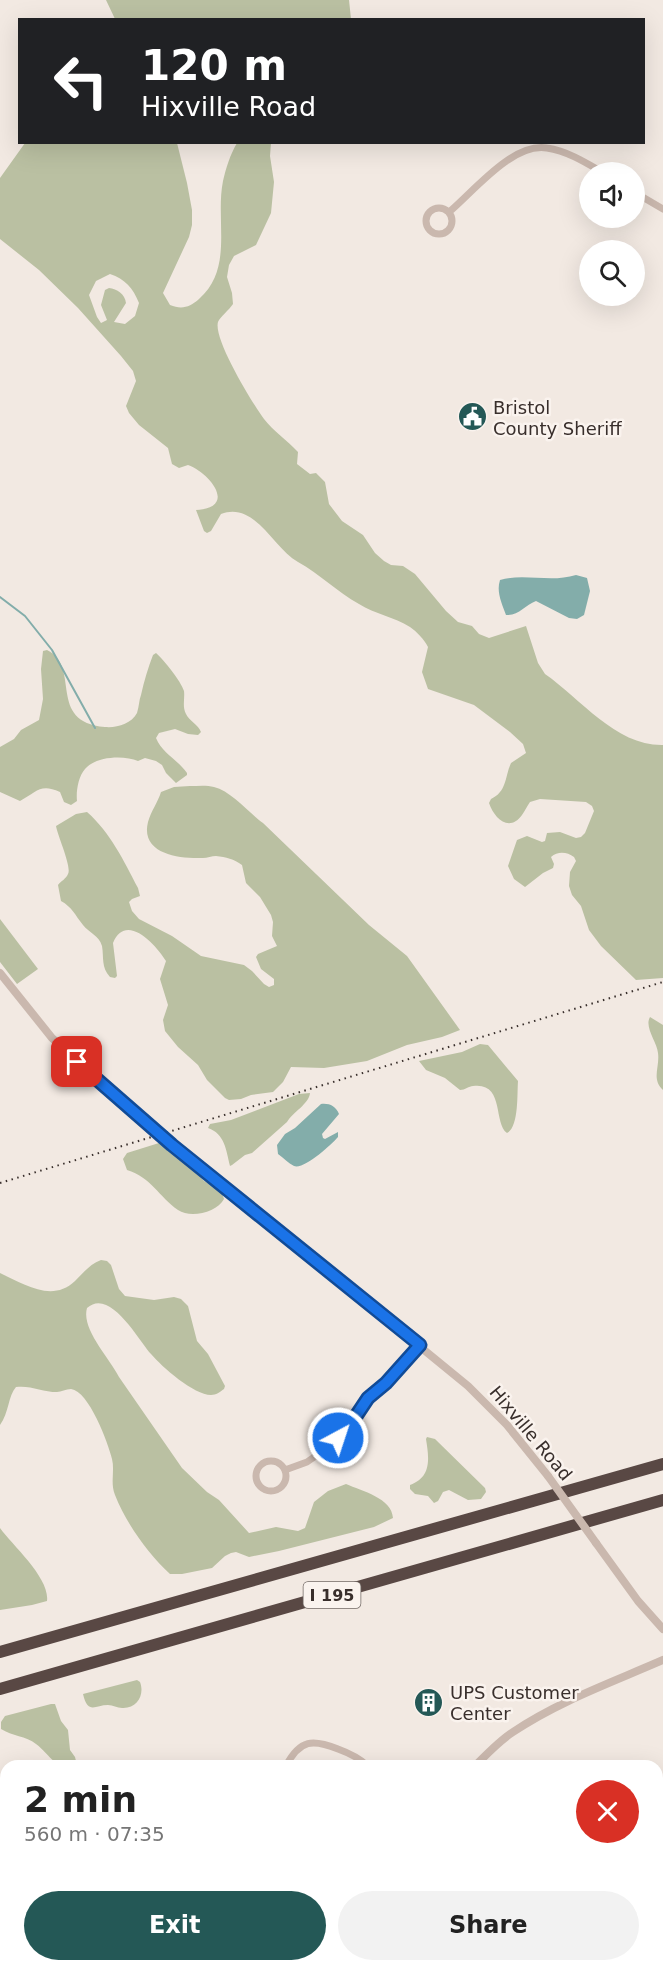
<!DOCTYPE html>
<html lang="en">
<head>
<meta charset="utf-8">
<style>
  body { margin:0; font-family:"DejaVu Sans",sans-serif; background:#f2f2f2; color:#222; height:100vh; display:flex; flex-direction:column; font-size:22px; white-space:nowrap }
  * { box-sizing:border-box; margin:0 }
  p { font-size:20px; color:#767676 }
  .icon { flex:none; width:33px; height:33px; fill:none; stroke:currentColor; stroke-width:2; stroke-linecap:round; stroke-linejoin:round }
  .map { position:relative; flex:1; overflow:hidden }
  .side { position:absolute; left:0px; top:1760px; width:663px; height:212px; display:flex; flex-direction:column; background:#fff; border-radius:18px 18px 0 0; box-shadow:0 6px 24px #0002 }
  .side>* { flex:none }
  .hud { position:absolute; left:18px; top:18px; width:627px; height:126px; border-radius:0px; box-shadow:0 6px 24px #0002; background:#202124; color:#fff; overflow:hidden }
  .tools { position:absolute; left:579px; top:162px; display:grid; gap:12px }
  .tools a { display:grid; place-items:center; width:66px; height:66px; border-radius:50%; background:#fff; box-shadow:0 6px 24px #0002; font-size:30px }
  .pin { position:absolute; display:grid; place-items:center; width:51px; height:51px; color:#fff; margin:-26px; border-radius:12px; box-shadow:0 3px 9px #0006 }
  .me { position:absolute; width:66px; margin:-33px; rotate:40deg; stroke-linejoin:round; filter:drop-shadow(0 0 4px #0008) }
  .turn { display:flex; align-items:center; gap:21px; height:126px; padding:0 24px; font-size:27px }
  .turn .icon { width:78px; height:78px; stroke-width:2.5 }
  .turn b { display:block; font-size:42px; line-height:51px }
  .round { display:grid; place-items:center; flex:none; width:63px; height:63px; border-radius:32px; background:#f2f2f2 }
  .summary { display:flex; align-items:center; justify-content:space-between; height:102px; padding:0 24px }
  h1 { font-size:36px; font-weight:700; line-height:45px }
  .action { display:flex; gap:12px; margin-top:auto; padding:12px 24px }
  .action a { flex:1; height:69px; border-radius:36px; background:#245856; color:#fff; font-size:24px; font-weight:700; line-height:69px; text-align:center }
  .action a+a { background:#f2f2f2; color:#222 }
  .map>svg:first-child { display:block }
  .green { fill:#bac0a2; fill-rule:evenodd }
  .water { fill:#83adaa }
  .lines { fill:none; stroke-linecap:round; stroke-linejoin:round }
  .stream { stroke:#83adaa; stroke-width:2 }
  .minor { stroke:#cab8ae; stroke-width:7 }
  .tertiary { stroke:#cab8ae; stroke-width:8 }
  .motorway { stroke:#594844; stroke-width:12 }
  .rail { stroke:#392f2c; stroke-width:2; stroke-dasharray:1.5 4.5; stroke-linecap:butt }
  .tertiary-bridge { stroke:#cab8ae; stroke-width:8 }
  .route-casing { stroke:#114b97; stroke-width:15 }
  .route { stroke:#1a73e8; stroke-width:10 }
  .labels { text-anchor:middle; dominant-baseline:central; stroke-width:5; stroke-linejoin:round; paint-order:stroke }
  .shield { fill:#faf3ee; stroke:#736a66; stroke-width:1.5 }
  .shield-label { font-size:16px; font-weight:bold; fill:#392f2c }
  .poi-label { font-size:18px; fill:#392f2c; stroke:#faf3ee; text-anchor:start }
  .street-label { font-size:18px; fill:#392f2c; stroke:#faf3ee }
</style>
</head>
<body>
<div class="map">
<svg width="663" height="1970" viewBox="0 0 663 1970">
  <rect width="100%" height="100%" fill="#f2e9e2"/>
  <path class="green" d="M106,0H349L351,19H115Z
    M25,143H177L187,183L192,210V225L189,237L163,293L170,305C182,310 190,307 199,299C234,268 215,221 223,181C226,168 230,155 237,143H271L270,156L274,182L271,213L256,245L234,256L229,265L227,277L232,293L233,304C229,310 220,317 218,322C213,339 253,404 264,419C273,431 287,440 298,452L297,464L310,474L316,473L325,482L329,504L342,521L363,535L375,553L384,561L391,565L403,566L415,574L446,611L458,622L472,626L479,634L489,638L526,626L538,663L545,674C581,699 616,746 663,745V978L636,980L601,946L589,930L581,906L572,895L569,886L570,872L576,861L574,857C567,852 558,851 551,857L554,864L553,868L543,873L525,887L514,879L508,866L517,840L527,836L542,842L545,841L547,833L560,832L576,838L581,837L585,833L594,811L592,806L586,802L540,799L530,802C527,806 525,811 522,815C509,833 494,818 489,803L491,799C507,792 505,776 511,763L526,753L523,744L510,732L474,705L428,689L422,672L428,647C424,639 417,632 410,627C394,617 375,614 359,604C337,592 320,574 298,562C273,548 255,501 221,514L211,531L207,533L204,531L196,510C238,508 210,473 188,465L179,468L172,464L168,448L139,425L129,413L126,406L136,381L133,371L121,356L78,308L39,270L0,239V178ZM110,274C125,279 133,288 139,303L135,316L125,324L114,322L126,303C125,294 117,289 109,288L105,290L101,305L107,320L101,323L97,317L89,295L96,281Z
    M47,650C82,667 46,722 105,727C117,728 131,724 137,713C139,707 139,700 141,695C144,681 148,668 153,655L156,653C164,660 181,681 184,691C185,699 182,706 186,714C190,722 198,724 201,732L198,735L188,734L175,729L159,733L156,738C162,753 178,760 187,773V775L176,783L166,773L162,765L156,761L145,758L138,761C124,755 96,756 85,769C78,777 76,792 77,801L71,805L64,802L60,792C40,783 37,792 20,801L0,792V747L14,739L21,730L39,720L43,699L41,669L43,651Z
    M190,786C198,786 207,785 214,787C231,791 249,813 263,823L369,925L407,956L460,1030L442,1037L407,1045L367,1061L324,1068L291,1067L283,1082L273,1092L251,1095L241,1099L229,1100L225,1098L207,1080L198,1065L178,1047L165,1031L163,1020L168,1005L160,979L166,961C157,946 126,911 113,943L117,976L115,978L110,977C101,967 104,958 102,946C99,935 89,933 83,925C75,915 72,907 61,901L58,885C61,881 66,879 68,874C72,867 58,837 56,826L76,814L87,812C110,832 124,861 138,888L140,896L132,899L129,902L132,911L139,919L172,936L201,956L244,965L252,971L264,984L269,987L274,985V979L261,969L256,957L258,954L277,946L272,936L273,922L271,915L260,897L246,883L242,865C234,859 226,857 216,856C212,856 207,858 203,858C179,859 140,854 148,822C151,811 158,802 161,792L174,787Z
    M0,919L38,969L17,984L0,962Z
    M650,1017L663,1025V1090C651,1079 660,1067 658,1053C657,1042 644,1027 650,1017Z
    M480,1044L488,1045L518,1081C517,1094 519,1127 507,1133C493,1123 505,1082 473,1086C469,1086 465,1090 460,1090L445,1078L426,1070L419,1061L462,1052Z
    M310,1093C309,1104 293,1112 287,1122L252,1153L245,1155L232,1165L230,1166C226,1150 225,1134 208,1128L210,1124L231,1120L299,1094Z
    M159,1143L167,1146L173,1154L194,1170L204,1181L217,1188L222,1193L224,1199C217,1212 191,1219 178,1210C159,1197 151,1177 127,1170L123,1159L127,1153Z
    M101,1260L107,1261L111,1265L119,1289L125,1296L154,1300L174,1297L181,1299L188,1306L197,1341L208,1354L225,1386L224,1389C220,1392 216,1395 211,1395C194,1395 162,1367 151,1354C139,1341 110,1287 87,1308C81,1329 109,1357 119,1377L182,1468L207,1492L219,1500L249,1533L276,1527L298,1531L305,1528L314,1502L328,1491L346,1484C362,1491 392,1498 393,1518L374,1527L279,1551L249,1557L236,1552L231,1553L225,1556L212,1568L182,1574H170C148,1554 126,1523 115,1495C110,1483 115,1471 112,1459C108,1443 89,1391 71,1389C66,1389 61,1392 57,1392C43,1392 30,1385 16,1387C8,1396 9,1413 0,1425V1273C24,1284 52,1303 75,1281C83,1273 90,1264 101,1260Z
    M427,1437L435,1439L485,1488L486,1492L481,1499L468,1500L449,1490L443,1492L438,1501L434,1503L428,1496L415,1494L410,1489V1485C432,1477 429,1458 426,1439Z
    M0,1528C13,1546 50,1578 47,1601L32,1605L0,1610Z
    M137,1680L140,1682C145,1695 137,1709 122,1708C117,1708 113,1705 108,1705C95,1705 88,1715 83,1694Z
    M51,1704H55L61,1721L68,1730L70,1750L75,1757L77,1765C52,1769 53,1757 36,1744C26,1736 12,1736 1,1729V1722L5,1716Z
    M663,1866V1943L657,1942V1872Z"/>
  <path class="water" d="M576,575L587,578L590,591L584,615L577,619L569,618L536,601C525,605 519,616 506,615C502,604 496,592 500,580C524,573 551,583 576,575Z
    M321,1104C329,1103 336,1106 339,1114L322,1134L323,1138L325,1139L338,1132V1137C331,1145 304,1170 294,1166C288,1163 284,1158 278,1154L277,1145L285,1134L295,1128Z"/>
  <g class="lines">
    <path class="stream" d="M0,597L25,616L52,650L95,728"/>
    <path class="minor" d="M634,192L663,209
      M426 221a13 13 0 1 1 26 0a13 13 0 1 1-26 0Z
      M449,212C474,191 513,142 547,148C567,151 585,162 602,172
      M256 1476a15 15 0 1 1 30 0a15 15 0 1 1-30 0Z
      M285,1470L307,1462L327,1448L348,1428L368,1398L386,1383L420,1345
      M286,1766C300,1739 313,1739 338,1749C349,1753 359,1758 368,1766
      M0,1859L6,1863
      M0,1876L6,1874"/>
    <path class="tertiary" d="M0,973L52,1038L143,1120L468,1386L507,1425L548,1476
      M596,1543L638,1601L663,1629
      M475,1766C487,1754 499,1741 513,1732C559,1701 613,1682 663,1660
      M292,1970L296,1965"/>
    <path class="motorway" d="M0,1652L663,1464
      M0,1689L663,1500"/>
    <path class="rail" d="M0,1183L663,982"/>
    <path class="tertiary-bridge" d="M548,1476L596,1543"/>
  </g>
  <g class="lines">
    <defs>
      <path id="route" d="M77,1062L172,1145L420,1345L386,1383L368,1398L348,1428L338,1438"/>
    </defs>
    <use href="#route" class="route-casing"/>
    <use href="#route" class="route"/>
  </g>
  <defs>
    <symbol id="civic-disc" viewBox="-11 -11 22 22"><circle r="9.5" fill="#245856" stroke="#faf3ee"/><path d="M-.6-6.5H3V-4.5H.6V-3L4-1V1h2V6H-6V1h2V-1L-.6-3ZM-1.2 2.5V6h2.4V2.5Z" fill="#fff"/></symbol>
    <symbol id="building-disc" viewBox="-11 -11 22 22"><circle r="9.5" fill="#245856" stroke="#faf3ee"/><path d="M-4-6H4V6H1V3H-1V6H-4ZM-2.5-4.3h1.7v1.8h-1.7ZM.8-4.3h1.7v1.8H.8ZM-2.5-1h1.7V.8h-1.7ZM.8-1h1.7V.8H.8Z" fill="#fff"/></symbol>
  </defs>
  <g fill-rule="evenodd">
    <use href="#civic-disc" x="456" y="400" width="33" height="33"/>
    <use href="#building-disc" x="412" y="1686" width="33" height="33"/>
  </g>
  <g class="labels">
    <rect class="shield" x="303.5" y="1582" width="57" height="26" rx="4.5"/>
    <g class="shield-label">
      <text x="332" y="1595">I 195</text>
    </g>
    <g class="poi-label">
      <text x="493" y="407">Bristol<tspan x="493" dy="21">County Sheriff</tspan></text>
      <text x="450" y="1692">UPS Customer<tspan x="450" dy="21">Center</tspan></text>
    </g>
    <g class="street-label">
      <text transform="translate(531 1433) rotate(50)">Hixville Road</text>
    </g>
  </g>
</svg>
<div class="tools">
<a><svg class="icon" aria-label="sound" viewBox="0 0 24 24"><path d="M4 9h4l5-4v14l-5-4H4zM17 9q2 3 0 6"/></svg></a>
<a><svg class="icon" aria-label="search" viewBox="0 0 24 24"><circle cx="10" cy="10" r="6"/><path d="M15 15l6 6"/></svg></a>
</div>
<div class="pin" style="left:77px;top:1062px;background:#d93025"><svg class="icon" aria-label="arrive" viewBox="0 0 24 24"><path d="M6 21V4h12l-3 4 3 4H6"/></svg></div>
<svg class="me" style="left:338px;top:1438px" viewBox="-20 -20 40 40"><circle r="17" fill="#1a73e8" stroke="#fff" stroke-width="3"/><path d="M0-11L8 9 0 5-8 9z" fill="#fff"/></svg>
<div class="hud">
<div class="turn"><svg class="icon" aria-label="left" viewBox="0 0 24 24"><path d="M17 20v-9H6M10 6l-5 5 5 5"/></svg><div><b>120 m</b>Hixville Road</div></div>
</div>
<section class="side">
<div class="summary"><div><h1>2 min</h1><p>560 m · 07:35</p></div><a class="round" style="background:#d93025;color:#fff"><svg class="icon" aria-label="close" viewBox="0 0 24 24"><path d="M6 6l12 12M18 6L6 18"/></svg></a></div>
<div class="action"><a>Exit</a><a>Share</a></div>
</section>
</div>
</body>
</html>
